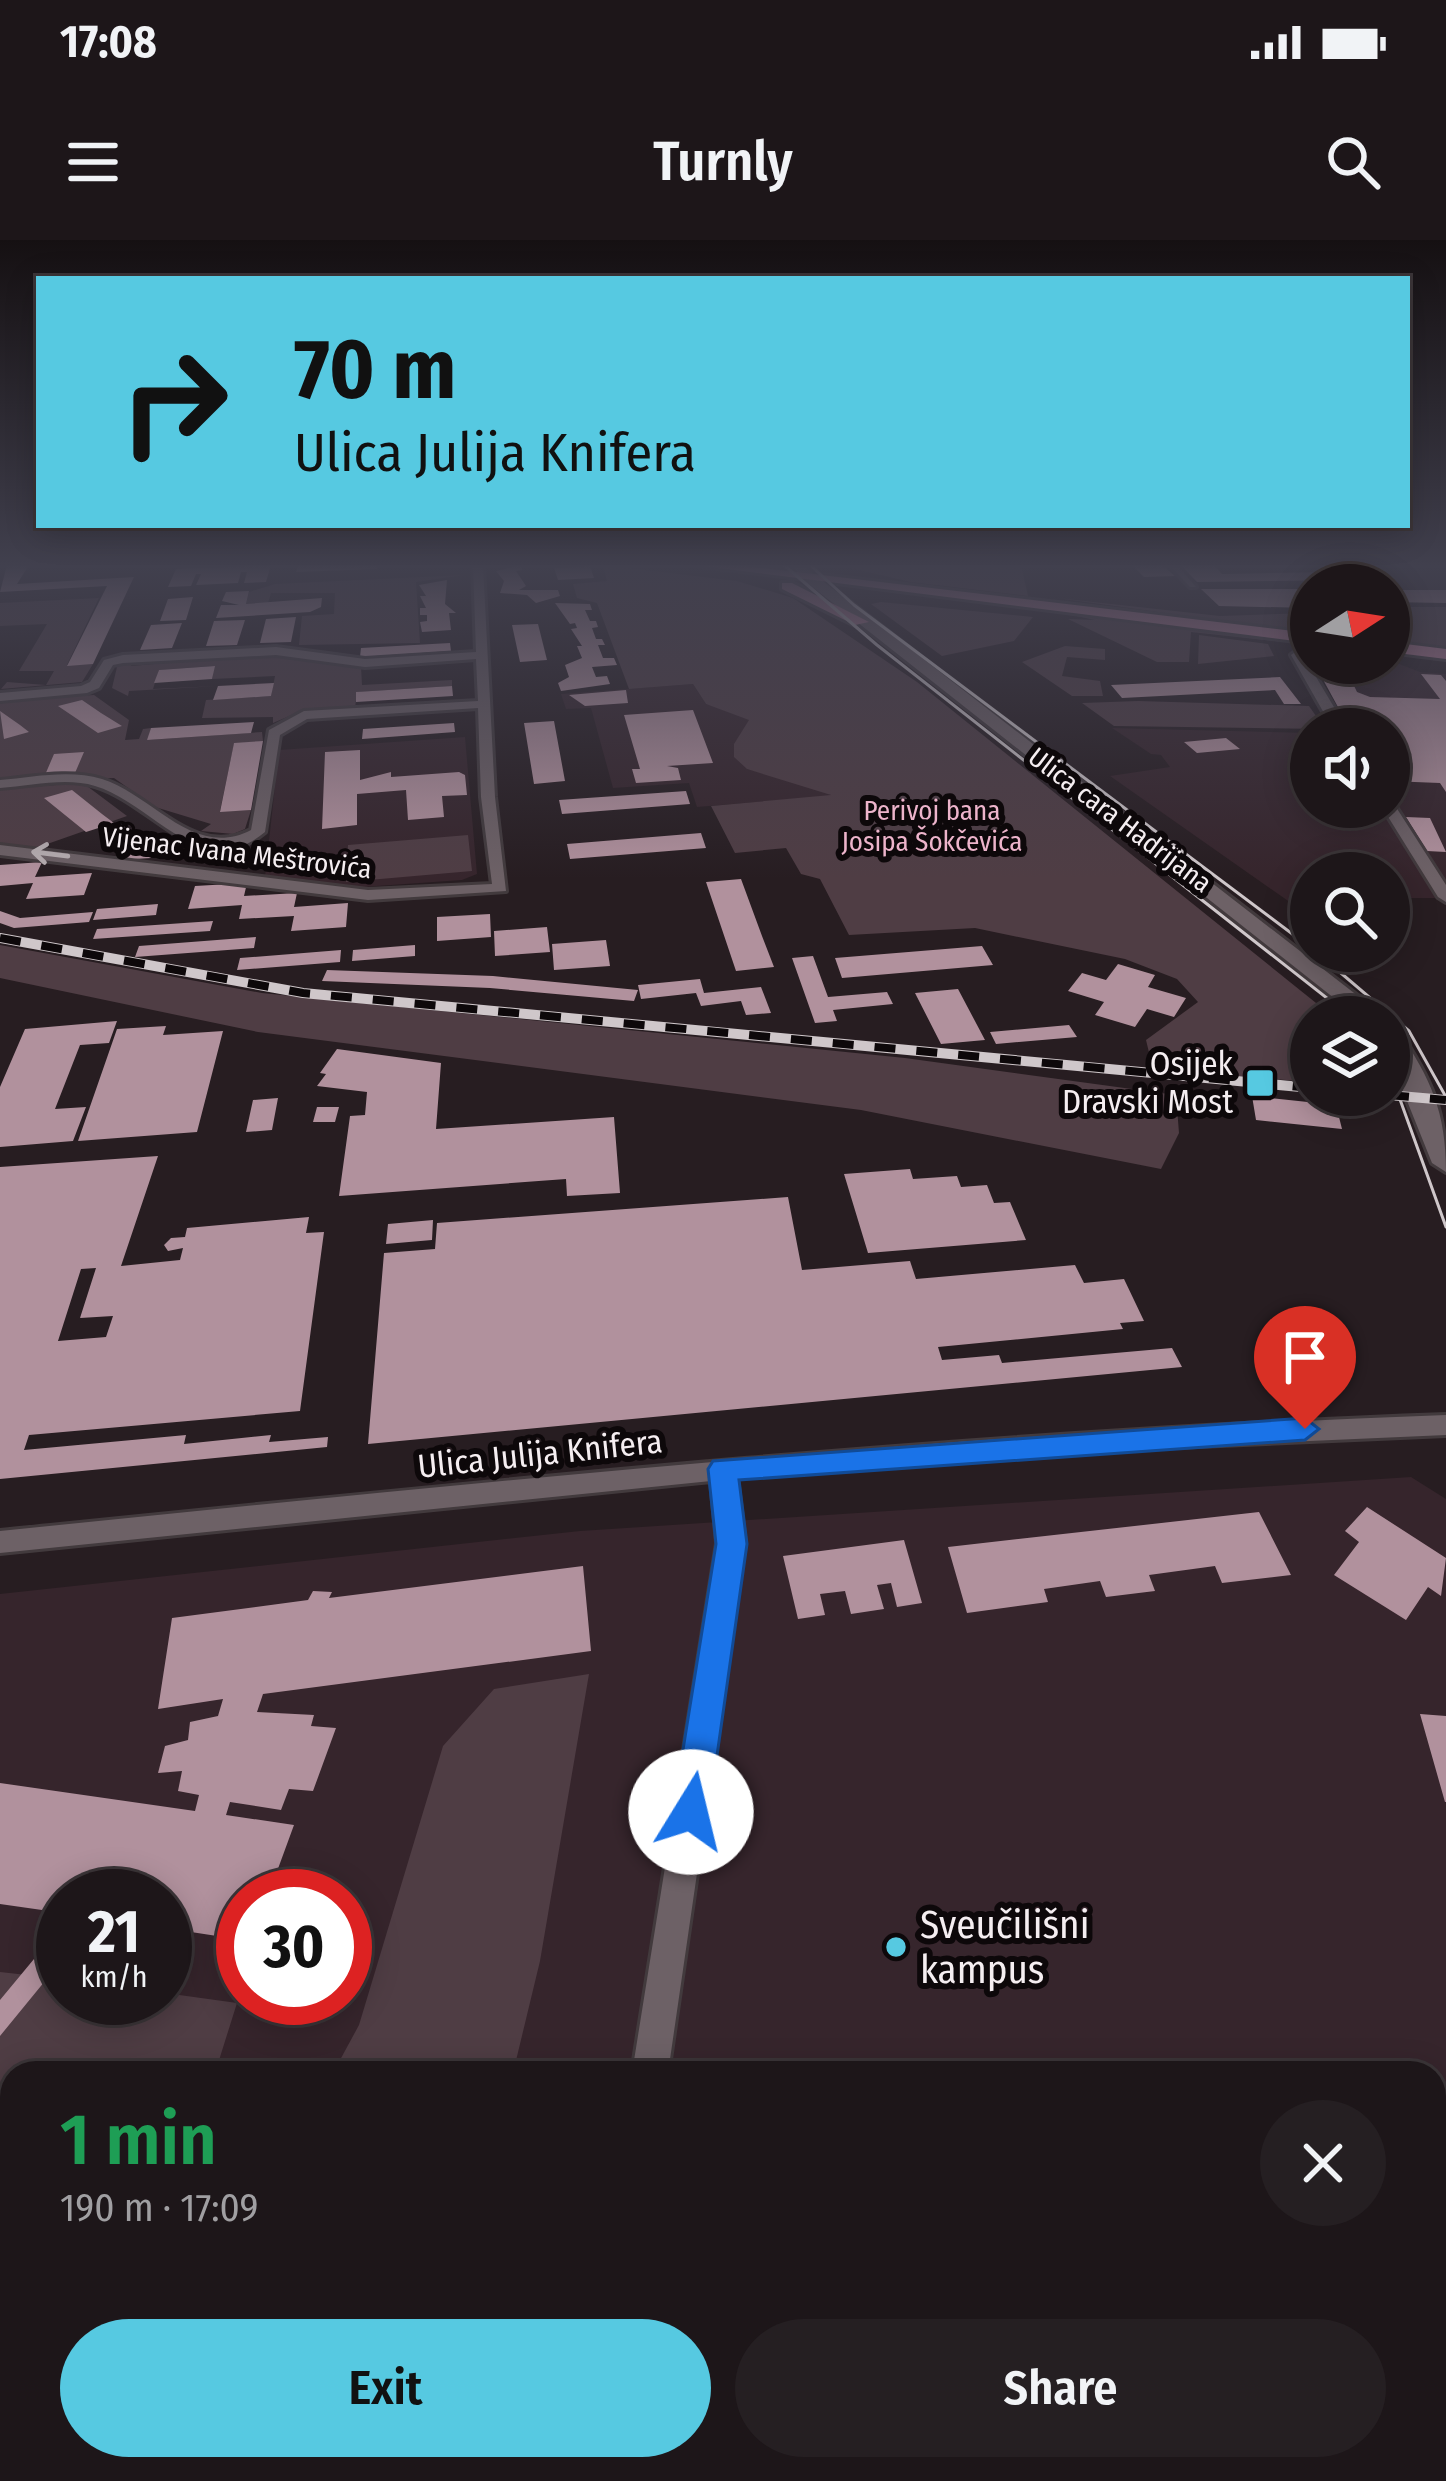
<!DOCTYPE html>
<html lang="en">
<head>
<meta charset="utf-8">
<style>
  body { margin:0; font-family:"Fira Sans Condensed",sans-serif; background:#251f22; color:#f1f3f6; height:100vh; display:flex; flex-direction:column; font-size:45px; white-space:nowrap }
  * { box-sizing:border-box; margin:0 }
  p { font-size:39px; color:#a09fa2 }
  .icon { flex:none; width:66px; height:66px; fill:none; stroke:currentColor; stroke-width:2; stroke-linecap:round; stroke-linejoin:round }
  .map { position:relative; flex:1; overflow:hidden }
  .drawer { position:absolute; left:0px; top:1821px; width:1446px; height:420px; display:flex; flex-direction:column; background:#1d1619; border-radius:36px 36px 0 0; box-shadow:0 6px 30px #0003,0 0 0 3px #3b3538 }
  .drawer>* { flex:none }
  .top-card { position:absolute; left:36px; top:36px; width:1374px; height:252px; border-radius:0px; box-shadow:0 6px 30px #0003,0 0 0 3px #3b3538; background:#56c9e1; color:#111; overflow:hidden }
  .needle { width:78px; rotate:78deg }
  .controls { position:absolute; left:1290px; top:324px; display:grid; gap:24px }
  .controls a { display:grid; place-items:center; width:120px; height:120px; border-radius:50%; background:#1d1619; box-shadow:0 6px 30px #0003,0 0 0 3px #3b3538; font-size:60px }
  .speed { position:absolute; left:36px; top:1629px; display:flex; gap:24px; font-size:60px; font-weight:700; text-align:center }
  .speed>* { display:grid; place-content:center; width:156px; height:156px; border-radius:50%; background:#1d1619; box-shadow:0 6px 30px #0003,0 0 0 3px #3b3538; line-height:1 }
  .speed small { font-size:30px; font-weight:400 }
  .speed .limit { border:18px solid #d22; background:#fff; color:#111 }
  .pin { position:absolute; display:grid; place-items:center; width:102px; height:102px; color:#fff; margin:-123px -51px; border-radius:50% 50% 50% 0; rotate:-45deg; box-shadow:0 0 12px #0007 }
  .pin .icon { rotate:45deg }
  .me { position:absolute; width:132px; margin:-66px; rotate:9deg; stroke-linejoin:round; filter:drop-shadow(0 0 9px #0008) }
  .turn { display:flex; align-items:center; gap:42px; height:252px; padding:0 60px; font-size:54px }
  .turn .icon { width:156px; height:156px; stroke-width:2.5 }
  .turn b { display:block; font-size:84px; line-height:102px }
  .round { display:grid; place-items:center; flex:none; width:126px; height:126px; border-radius:63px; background:#251f22 }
  .head { display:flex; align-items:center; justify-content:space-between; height:204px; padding:0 60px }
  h1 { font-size:72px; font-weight:600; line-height:90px; color:#1e9e55 }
  .action { display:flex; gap:24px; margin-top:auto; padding:24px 60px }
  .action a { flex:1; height:138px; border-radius:72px; background:#56c9e1; color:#111; font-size:48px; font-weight:600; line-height:138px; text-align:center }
  .action a+a { background:#251f22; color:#f1f3f6 }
  .status { display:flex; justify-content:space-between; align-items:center; height:84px; padding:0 60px; background:#1d1619; direction:ltr }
  .status svg { height:33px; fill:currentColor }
  header { display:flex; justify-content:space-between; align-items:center; height:156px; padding:0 60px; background:#1d1619; font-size:54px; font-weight:600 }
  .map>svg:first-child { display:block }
  .built { fill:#36252c; fill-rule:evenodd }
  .green { fill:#4f3d44 }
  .building { fill:#b1919d; fill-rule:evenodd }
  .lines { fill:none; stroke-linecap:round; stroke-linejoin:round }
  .pedestrian-casing { stroke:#423a3d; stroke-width:6 }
  .minor-casing { stroke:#423a3d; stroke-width:6 }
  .tertiary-casing { stroke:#423a3d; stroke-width:6 }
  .secondary-casing { stroke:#423a3d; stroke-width:6 }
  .primary-casing { stroke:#423a3d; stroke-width:6 }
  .pedestrian { fill:#6d6166; fill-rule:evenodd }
  .minor { fill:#6d6166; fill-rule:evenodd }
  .tertiary { fill:#6d6166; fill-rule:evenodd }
  .secondary { fill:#6d6166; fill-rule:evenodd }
  .primary { fill:#c2839d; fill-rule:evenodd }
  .tram { stroke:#cfc7ca; stroke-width:3 }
  .rail-casing { stroke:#cfc7ca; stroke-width:10 }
  .rail { stroke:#0d080a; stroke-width:8; stroke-dasharray:21; stroke-linecap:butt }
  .oneway { stroke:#b8afb2 }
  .route { fill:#1a73e8; stroke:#114b97; stroke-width:3 }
  .poi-dot { fill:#56c9e1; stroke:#0d080a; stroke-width:4.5 }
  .labels { text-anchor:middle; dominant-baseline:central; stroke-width:12; stroke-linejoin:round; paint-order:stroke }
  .far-park-label { font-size:27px; fill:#edb4cb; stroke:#0d080a }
  .far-street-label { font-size:27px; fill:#f5eef1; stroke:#0d080a }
  .poi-label { font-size:33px; fill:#f5eef1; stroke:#0d080a; text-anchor:end }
  .street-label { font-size:33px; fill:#f5eef1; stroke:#0d080a }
  .near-poi-label { font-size:39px; fill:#f5eef1; stroke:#0d080a; text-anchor:start }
</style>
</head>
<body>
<div class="status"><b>17:08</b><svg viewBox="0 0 49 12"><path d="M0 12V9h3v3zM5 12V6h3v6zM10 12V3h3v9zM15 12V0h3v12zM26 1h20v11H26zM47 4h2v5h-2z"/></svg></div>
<header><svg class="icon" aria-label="menu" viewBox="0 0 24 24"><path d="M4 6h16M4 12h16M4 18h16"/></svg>Turnly<svg class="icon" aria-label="search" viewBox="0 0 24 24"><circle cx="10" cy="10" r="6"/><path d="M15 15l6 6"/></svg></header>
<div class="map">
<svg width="1446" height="2241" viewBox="0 0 1446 2241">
  <rect width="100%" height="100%" fill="#271d21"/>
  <path class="built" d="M1389,420L1420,432L1446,434V658H1408L1389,671V633H1311V677L1110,536L1170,527L1161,515L1151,514L1112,488L1311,493V567H1389V489H1350L1314,423Z
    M693,444L706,464L741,472L750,480L747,529L818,547L832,556L697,567L689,543L613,548L591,468L566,469L561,454Z
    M465,497L477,634L462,640L349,648L265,637L279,510Z
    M1411,1237L1446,1259V2241H0V1354L580,1291ZM63,1656H165V1758H63ZM243,1656H345V1758H243ZM12,1833H1434V2229H12Z"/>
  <path class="green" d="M603,325L737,341L793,358L917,442L1326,771L1332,777H1311V842L1153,829L1146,800L1198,762L1177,739L1125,719L975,688L849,695L820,639L801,634L786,608L735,613L711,566L831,555L747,529L734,517V504L749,480L706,464L693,444L629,449L597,363L577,358L573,344L607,341Z
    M837,325H1021L1028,356L911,342Z
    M464,335L416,342L420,403L299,405L302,376L334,374L335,353H271L268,363L246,364L249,352L275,344Z
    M99,358L67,425L93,424L82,442L1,449L7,442L46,445L54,431H19L47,384L0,386V363Z
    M1057,358L1220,376L1311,373V393Z
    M881,362L1033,377L1014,401L942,416L871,364Z
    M1389,367H1446V409L1389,402Z
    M1067,374L1311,402V405L1191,392L1189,422H1157L1068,379L1095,380Z
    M1199,395L1268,404L1274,416L1198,424Z
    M1065,406L1105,409V420L1067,417L1062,436L1100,441L1103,456H1072L1022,422Z
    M272,414L361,427L362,445L452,440V446L357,452L355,468L294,474L273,483V477L202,478L206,460L271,456L275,436L212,439L214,426L159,430L153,449L218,446L129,451L128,456L112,448L117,427L132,421L131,426Z
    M94,455L129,480L125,500L139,499L143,489L151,488L148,500L262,492L263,501L234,504L220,571L251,570L245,589L233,594L201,591L211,584L155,567L114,538L0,542V461Z
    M1138,461L1309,466L1325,489L1114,486L1082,463Z
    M70,544L87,546L127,576L33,609L0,607V549Z
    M468,595L472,631L346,642L348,605Z
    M0,705L262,753L905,818L1176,855L1179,893L1161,929L861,870L258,792L0,738Z
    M589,1434L540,1721L513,1833H333L359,1785L443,1506L494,1449Z
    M0,1732L63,1739V1758H165V1753L237,1763L215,1833H12V1901L0,1899Z
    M1434,2154L1446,2156V2241H853L854,2229H1434Z"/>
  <path class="building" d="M7,325H29L17,344L134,337L93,424L67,426L107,346L0,352Z
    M271,325L266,342L244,343L247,332H241L238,343L196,345L201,334H196L191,346L168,347L176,329Z
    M298,325H377V329L296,332Z
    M521,325L522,330L516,331L526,346L519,350H558L560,356L536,363L527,355L500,353L504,341L496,331Z
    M1132,325H1162L1175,336L1144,337Z
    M1180,325H1214L1222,334L1327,332L1319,325H1343L1361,340L1197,342Z
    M590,326L594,338L558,340L554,328Z
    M447,340L445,364L456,373H449L451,390L422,392L420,382L427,381V375H420V368H426L420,356H426L419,345Z
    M1201,349H1311V368L1219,366Z
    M1389,350H1446V363L1389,362Z
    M249,351L246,364L322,358L321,367L310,372L216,378L221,365H239L222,361L226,352Z
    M193,357L186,380L160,381L168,359Z
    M555,363L590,364L592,370H585L590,381H596L598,387L592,388L596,399H602L605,405H598L603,418H614L617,425L592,427L596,437L607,436L610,444L561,451L558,443L569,437L565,425L582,418L577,406H582L571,389L577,388L575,383L570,384Z
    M296,377L291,402L260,403L266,379Z
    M245,380L237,405L206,406L214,381Z
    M182,383L172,408L140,410L151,385Z
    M538,384L547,420L520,422L512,385Z
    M450,403L451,411L360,417L361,408Z
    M1314,423H1343L1357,452L1370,457L1440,459L1421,434L1441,435L1446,441V552L1440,543L1389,541V489H1350Z
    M215,426L212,439L154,443L159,430Z
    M1280,437L1301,464H1284L1275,450L1122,458L1111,445Z
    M274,443L271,456L213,460L218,446Z
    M452,446L453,456L356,462V452Z
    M626,450L628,463L585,466L569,455Z
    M82,460L101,473L122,486L98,493L58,466Z
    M693,470L713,523L667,526L678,528L681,540L636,543L632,529H640L624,475Z
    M0,471L20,485L29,492L4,499Z
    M554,481L565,541L534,544L524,483Z
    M254,482L251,493L147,500L151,488Z
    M454,483L455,492L362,499L363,489Z
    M1226,498L1240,509L1197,513L1184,502Z
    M263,501L251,570L220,572L234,503Z
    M360,510V540L391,532V537L459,532L465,535L467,555L442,556L444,577L408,580L406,550L357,554V585L322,589L325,512Z
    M84,512L75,533L45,535L54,514Z
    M72,550L102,574L114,583L86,592L44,558Z
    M686,551L690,564L562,574L559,560Z
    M1406,577L1430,578L1446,612L1427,611Z
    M158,593L151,618L117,620L126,595Z
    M701,593L706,608L570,619L567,604Z
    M42,622L35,637L92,633L84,655L26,659L33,643L0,646V625Z
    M741,639L762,696L774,727L736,731L706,642Z
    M247,643L244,656L297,653L294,667L348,663L346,687L291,691L294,676L239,679L242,665L188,669L195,646Z
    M158,664L156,675L93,680L97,669Z
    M0,671L20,678L93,672L89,682L14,688L0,683Z
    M490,674L491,697L437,701V677Z
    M213,681L210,691L93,699L97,689Z
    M547,687L550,712L495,716L494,691Z
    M256,697L254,708L135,717L139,706Z
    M606,700L610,726L554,730L552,704Z
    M415,705V716L352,721L353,710Z
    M982,706L993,725L842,738L835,718Z
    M341,710L340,722L237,730L240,718Z
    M813,716L828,757L887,752L893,764L833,770L837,781L815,783L792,718Z
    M1118,724L1155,735L1148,747L1186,758L1174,777L1147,769L1135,787L1095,775L1104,762L1068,751L1082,733L1106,740Z
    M327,730L493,736L638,750L634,761L490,748L322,741Z
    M700,739L704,753L761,747L771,773L746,775L741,761L701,766L696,753L641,759L638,745Z
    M958,749L985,800L941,804L915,753Z
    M117,781L109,803L80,805L55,869L86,867L73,901L0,907V847L25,789Z
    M1069,785L1077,797L996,804L990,792Z
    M166,786L163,795L223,791L197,892L78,901L117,789Z
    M337,809L441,823L436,889L614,877L620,953L567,956L566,939L339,956L350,876L365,875L367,852L317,846L326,834L320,833Z
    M1252,856L1336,865L1342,889L1256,880Z
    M278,858L272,890L246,892L253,860Z
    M317,867H339L335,882H313Z
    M158,916L121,1026L180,1020L183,1008L168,1011L164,1005L171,998L185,997L187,988L309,977L306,993L324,992L300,1171L29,1195L24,1210L186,1195L184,1204L271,1195L269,1202L328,1197L327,1207L0,1239V927ZM96,1028L80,1078L113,1076L106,1097L58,1101L81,1029Z
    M910,929L913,939L957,936L961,947L987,945L994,963L1010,962L1026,1000L868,1013L844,934Z
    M788,957L802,1030L910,1021L916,1039L1075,1025L1084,1043L1124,1039L1144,1081L1120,1083L1123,1089L938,1107L942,1120L999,1115L1002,1123L1172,1108L1182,1127L368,1204L384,1013L435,1009L437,983Z
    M433,980L432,1000L386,1004L388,984Z
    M1367,1267L1446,1318L1441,1356L1428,1347L1406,1380L1334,1335L1359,1302L1345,1291Z
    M1259,1272L1291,1335L1222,1343L1215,1326L1149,1335L1155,1351L1106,1357L1100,1341L1044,1349L1048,1362L967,1373L948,1307Z
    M904,1300L922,1363L897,1367L891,1343L877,1345L884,1369L851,1374L845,1351L820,1354L825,1375L798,1379L783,1316Z
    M583,1326L591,1411L263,1454L257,1472L314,1475L311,1486L336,1488L313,1551L289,1549L281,1570L230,1562L226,1575L294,1585L268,1656H243V1700L165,1688V1656H63V1673L0,1664V1543L195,1571L199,1555L178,1551L182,1531L158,1533L165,1506L188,1500L190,1482L218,1476L223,1459L158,1469L172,1378L308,1360L313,1351L332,1352L329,1358Z
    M1420,1474L1446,1476V1562H1445Z
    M63,1684V1719L0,1796V1760Z
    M0,1899L12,1901V2108L0,2106Z
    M862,2229H1176L1177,2241H862Z
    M1253,2229H1386L1388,2241H1255Z"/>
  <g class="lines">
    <defs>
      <path id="pedestrian" d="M1169,325H1177L1196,347H1190Z
        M0,2155L12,2157V2189L0,2187Z
        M301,2229H393L399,2241H307Z"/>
      <path id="minor" d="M473,325H483L495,557L506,651L368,660L0,615V605L368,650L492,644L481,557L478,468L307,479L280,495L265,592C201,645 153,563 95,546C66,537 30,546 0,548V540C33,537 70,529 102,539C153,555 194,620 251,590L269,490L304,471L478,461L476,419L365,427L276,415L123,423L113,425L99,448L87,453L0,461V453L81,446L90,442L104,420L123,415L276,407L365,419L476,412Z
        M1297,411L1303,415L1347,489H1333L1291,415Z
        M1389,563L1394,564L1446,645V662L1438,657L1382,567H1389Z
        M1446,1175V1195L1084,1211L737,1238L745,1303L668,1833H632L717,1303L711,1241L0,1313V1291C482,1242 962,1192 1446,1175Z
        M566,2229H610L608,2241H564Z"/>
      <path id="tertiary" d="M791,325H804L817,338L805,341Z"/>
      <path id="secondary" d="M810,334L815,335L1385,777H1358L805,341Z
        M1389,787L1398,790C1431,839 1446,872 1446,932L1432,923L1389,816Z"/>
      <path id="primary" d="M694,325H736L1311,393V403Z
        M782,343H792L869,382L855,385L782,349Z
        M1389,402L1446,409V419L1389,412Z"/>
    </defs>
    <use href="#pedestrian" class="pedestrian-casing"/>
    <use href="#minor" class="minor-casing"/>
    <use href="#tertiary" class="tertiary-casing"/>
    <use href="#secondary" class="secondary-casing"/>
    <use href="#primary" class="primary-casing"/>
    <use href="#pedestrian" class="pedestrian"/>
    <use href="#minor" class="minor"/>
    <use href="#tertiary" class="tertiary"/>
    <use href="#secondary" class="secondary"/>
    <use href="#primary" class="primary"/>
    <path class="tram" d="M784,325L877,405L1351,777
      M810,325L854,365L1311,708
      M1315,711L1409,791L1446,857
      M1389,829L1446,987"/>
    <defs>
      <path id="rail" d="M0,698L303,753L1311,848
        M1388,855L1446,860"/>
    </defs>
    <use href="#rail" class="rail-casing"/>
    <use href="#rail" class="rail"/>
  </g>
  <defs><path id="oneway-shaft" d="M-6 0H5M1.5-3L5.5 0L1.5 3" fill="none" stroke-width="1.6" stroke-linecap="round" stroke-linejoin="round" transform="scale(3)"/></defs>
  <use class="oneway" href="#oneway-shaft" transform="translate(50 614) rotate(-173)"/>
  <linearGradient id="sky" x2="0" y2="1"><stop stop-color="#151012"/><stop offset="0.51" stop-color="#41404e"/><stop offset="1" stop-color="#41404e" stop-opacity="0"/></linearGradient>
  <rect width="1446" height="639" fill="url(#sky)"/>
  <path class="route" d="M1305,1178L1319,1189L1305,1200L739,1240L747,1304L709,1572L703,1585L691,1590L678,1585L673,1572L716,1304L708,1229L713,1221Z"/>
  <g class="poi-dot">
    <rect x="1245" y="828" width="30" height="30" rx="6"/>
    <circle cx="896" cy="1707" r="12"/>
  </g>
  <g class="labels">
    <g class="far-park-label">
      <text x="932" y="571">Perivoj bana<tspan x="932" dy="31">Josipa Šokčevića</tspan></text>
    </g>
    <g class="far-street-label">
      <text transform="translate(1120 580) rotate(37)">Ulica cara Hadrijana</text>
      <text transform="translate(237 613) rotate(7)">Vijenac Ivana Meštrovića</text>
    </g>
    <g class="poi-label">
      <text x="1233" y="824">Osijek<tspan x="1233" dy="38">Dravski Most</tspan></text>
    </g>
    <g class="street-label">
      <text transform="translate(540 1214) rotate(-6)">Ulica Julija Knifera</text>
    </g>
    <g class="near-poi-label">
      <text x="920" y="1685">Sveučilišni<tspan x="920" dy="45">kampus</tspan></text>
    </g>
  </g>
</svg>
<div class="controls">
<a><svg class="needle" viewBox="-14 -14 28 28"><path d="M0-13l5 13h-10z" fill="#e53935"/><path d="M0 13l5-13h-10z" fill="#a09fa2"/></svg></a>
<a><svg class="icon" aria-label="sound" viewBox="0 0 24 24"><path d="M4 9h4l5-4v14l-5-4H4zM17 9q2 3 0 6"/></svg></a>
<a><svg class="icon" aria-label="search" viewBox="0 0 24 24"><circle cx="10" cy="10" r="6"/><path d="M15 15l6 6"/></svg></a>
<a><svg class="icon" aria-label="layers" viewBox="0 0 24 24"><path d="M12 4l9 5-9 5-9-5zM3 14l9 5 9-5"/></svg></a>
</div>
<div class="speed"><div>21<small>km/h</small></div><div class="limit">30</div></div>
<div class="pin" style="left:1305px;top:1189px;background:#d93025"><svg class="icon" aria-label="arrive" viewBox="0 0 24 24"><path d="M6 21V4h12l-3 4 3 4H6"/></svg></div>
<svg class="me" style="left:691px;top:1572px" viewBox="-20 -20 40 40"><circle r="19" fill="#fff"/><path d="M0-13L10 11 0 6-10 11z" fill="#1a73e8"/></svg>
<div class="top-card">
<div class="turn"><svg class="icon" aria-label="right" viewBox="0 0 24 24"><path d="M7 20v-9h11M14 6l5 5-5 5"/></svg><div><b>70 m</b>Ulica Julija Knifera</div></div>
</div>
<section class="drawer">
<div class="head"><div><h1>1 min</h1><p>190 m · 17:09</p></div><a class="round"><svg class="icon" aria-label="close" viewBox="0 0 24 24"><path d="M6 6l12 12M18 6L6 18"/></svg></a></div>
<div class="action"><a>Exit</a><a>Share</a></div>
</section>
</div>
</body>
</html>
